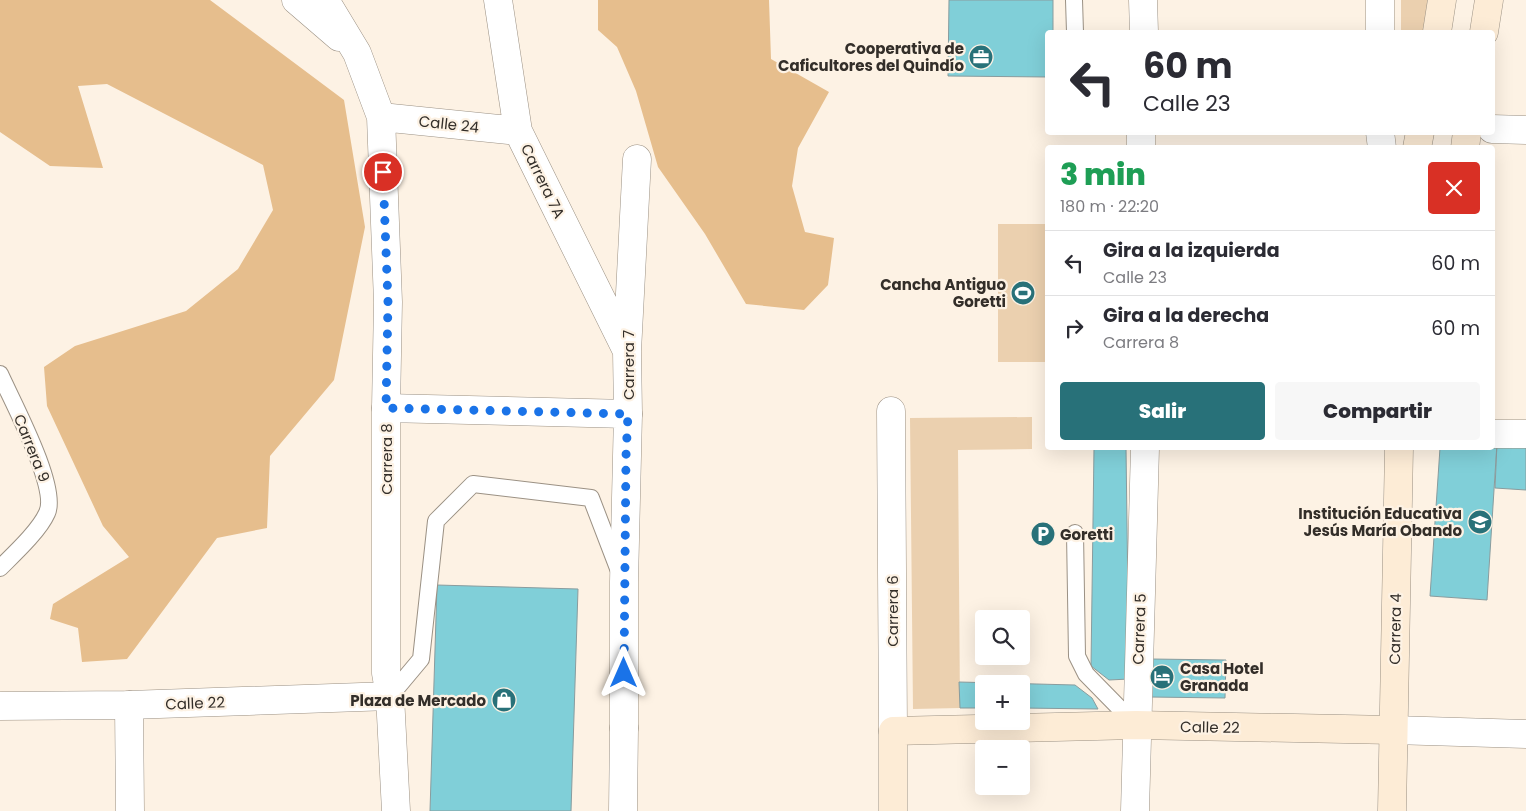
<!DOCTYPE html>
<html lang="es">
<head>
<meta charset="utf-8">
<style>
  body { margin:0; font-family:Poppins,sans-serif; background:#f7f7f7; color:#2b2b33; height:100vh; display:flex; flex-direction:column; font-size:19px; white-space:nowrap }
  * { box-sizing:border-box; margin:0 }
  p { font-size:16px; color:#7c7c81 }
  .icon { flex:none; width:28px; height:28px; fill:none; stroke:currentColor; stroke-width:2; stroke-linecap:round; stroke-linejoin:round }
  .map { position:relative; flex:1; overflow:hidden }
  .details { position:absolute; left:1045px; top:145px; width:450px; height:305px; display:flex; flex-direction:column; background:#fff; border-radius:5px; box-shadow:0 5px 20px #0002 }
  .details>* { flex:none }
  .top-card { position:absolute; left:1045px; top:30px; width:450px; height:105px; border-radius:5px; box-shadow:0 5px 20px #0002; background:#fff; color:#2b2b33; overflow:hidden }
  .fabs { position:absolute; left:975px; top:610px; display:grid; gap:10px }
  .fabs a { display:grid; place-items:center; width:55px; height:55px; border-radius:5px; background:#fff; box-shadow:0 5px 20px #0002; font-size:25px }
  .pin { position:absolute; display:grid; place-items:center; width:42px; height:42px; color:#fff; margin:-21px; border:2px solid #fff; border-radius:50%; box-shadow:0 1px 5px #0007 }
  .me { position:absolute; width:55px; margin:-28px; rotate:0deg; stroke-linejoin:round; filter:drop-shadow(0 0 4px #0008) }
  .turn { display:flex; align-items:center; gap:18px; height:105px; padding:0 15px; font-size:22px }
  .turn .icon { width:65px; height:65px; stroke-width:2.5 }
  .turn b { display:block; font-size:35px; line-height:42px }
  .round { display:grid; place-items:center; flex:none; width:52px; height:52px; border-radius:5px; background:#f7f7f7 }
  .summary { display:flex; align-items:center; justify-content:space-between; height:85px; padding:0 15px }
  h1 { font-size:30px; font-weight:800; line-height:38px; color:#1e9e55 }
  .action { display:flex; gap:10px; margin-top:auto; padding:10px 15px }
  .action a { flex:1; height:58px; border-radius:5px; background:#287179; color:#fff; font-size:20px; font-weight:800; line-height:58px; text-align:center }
  .action a+a { background:#f7f7f7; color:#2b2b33 }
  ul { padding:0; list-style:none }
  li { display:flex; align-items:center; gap:15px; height:65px; padding:0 15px; border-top:1px solid #e1e1e2 }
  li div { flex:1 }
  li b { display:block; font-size:19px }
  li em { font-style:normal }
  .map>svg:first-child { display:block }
  .green { fill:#ebd0af }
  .forest { fill:#e6be8d }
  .building { fill:#80cfd8; stroke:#899c9e }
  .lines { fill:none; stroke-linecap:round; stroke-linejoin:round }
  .service-casing { stroke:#9b9184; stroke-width:18 }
  .minor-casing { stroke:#9b9184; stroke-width:29 }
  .tertiary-casing { stroke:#9b9184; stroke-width:29 }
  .secondary-casing { stroke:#9b9184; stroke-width:29 }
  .service { stroke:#fff; stroke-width:16 }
  .minor { stroke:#fff; stroke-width:28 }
  .tertiary { stroke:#fff; stroke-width:28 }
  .secondary { stroke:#fdecd6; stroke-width:28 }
  .route { stroke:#1a73e8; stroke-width:9; stroke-dasharray:0 16.2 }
  .labels { text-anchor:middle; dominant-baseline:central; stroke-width:4.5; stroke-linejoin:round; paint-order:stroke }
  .poi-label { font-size:15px; font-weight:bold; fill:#332e29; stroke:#fdf2e4; text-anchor:end }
  .street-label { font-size:15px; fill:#332e29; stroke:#fdf2e4 }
</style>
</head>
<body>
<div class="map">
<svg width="1526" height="811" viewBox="0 0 1526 811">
  <rect width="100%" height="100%" fill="#fdf2e4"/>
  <path class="green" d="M1401,0H1430L1425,32H1401Z
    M998,224H1047V362H998Z
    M1032,417V449L958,450L960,708L913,709L910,418Z"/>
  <path class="forest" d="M0,0H210L344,100L365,227L334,380L270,456L267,528L217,538L127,659L82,662L78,628L50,619L53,604L129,557L103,526L47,406L44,367L75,346L186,311L238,269L273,210L263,165L107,84L78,86L103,168L50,166L0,132Z
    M598,0H769L771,59L829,92L798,148L792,186L805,232L834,238L828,285L804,310L746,304L705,234L658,167L636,91L617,47L598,30Z"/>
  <path class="building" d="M949,0H1053V32H1048V77L948,76Z
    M1497,443L1526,445V490L1495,488Z
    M1497,443L1487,600L1430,596L1440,448H1492Z
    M1094,448H1126L1129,679L1109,680L1091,666Z
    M437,585L578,589L571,811H430Z
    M1151,659L1226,660L1225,698L1150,697Z
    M959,682L1075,685L1092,698L1098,709L1021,708V684H984V708H960Z"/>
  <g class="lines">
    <defs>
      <path id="service" d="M1074,0L1075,32
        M0,374C12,401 59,488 47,513C39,531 14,554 0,568
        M1075,533L1077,656L1086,674L1136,725
        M390,696L421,659L436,521L473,484L591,498L619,571"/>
      <path id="minor" d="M296,0L339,37
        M325,0L357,53L381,117L388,302L386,408
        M498,0L518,131L627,351
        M1143,0L1144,32
        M1380,32V0
        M381,117L518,131
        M1492,129L1526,130
        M1141,132V148
        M1380,132L1382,148
        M891,411L893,731
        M628,414L627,351L637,159
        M1492,434H1526
        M390,696L396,811
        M129,705L130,811
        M1393,730L1526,734
        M623,811L624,728
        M1135,811L1145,448"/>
      <path id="tertiary" d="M0,706L129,705L390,696L386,673V408L628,414L624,582V728"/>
      <path id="secondary" d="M1437,32L1442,0
        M1484,32L1489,0
        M1417,148L1420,132
        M1465,148L1467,132
        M893,811V731L1136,725L1393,730
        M1392,811L1399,448"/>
    </defs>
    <use href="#service" class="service-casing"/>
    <use href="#minor" class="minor-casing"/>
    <use href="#tertiary" class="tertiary-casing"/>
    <use href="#secondary" class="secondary-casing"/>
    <use href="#service" class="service"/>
    <use href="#minor" class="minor"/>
    <use href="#tertiary" class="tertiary"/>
    <use href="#secondary" class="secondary"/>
  </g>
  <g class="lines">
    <path class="route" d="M383,172L388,302L386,408L628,414L626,456L624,673"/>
  </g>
  <defs>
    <symbol id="office-disc" viewBox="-11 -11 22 22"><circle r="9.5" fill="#287179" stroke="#fdf2e4"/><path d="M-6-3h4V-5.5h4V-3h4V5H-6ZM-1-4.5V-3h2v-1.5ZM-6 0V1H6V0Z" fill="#fff"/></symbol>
    <symbol id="stadium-disc" viewBox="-11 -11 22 22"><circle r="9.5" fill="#287179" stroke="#fdf2e4"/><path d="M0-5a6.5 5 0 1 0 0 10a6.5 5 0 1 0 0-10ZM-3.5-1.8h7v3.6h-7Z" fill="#fff"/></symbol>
    <symbol id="school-disc" viewBox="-11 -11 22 22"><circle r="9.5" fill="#287179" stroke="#fdf2e4"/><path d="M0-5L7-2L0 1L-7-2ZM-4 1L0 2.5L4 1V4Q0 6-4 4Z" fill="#fff"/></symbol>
    <symbol id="parking-disc" viewBox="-11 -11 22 22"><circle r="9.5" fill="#287179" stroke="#fdf2e4"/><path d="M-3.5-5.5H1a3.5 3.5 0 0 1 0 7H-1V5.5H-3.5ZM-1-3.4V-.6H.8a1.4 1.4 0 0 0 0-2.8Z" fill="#fff"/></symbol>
    <symbol id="hotel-disc" viewBox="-11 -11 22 22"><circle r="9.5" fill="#287179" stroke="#fdf2e4"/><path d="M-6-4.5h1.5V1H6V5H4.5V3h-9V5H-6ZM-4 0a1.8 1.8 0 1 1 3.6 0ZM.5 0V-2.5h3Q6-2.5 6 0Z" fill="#fff"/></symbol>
    <symbol id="shop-disc" viewBox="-11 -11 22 22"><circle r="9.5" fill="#287179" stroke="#fdf2e4"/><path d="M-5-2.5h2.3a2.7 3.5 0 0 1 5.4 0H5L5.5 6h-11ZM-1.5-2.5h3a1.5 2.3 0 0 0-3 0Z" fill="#fff"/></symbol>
  </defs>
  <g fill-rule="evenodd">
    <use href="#office-disc" x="967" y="43" width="28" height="28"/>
    <use href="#stadium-disc" x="1009" y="279" width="28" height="28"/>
    <use href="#school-disc" x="1466" y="508" width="28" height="28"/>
    <use href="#parking-disc" x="1029" y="520" width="28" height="28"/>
    <use href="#hotel-disc" x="1148" y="663" width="28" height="28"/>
    <use href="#shop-disc" x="490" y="686" width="28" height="28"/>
  </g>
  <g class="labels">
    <g class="poi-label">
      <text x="964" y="48">Cooperativa de<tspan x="964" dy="17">Caficultores del Quindío</tspan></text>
      <text x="1006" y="284">Cancha Antiguo<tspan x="1006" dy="17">Goretti</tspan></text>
      <text x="1462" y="513">Institución Educativa<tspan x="1462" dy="17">Jesús María Obando</tspan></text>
      <text x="1060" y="534" text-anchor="start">Goretti</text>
      <text x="1180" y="668" text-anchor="start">Casa Hotel<tspan x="1180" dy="17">Granada</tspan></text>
      <text x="486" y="700">Plaza de Mercado</text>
    </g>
    <g class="street-label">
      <text transform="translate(449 124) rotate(6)">Calle 24</text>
      <text transform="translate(543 181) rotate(64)">Carrera 7A</text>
      <text transform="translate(628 365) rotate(-90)">Carrera 7</text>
      <text transform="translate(32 448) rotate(68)">Carrera 9</text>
      <text transform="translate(386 459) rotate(-90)">Carrera 8</text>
      <text transform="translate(892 611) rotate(-90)">Carrera 6</text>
      <text transform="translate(1139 629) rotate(-88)">Carrera 5</text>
      <text transform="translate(1395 629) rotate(-89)">Carrera 4</text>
      <text transform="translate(195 703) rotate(-2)">Calle 22</text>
      <text transform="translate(1210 727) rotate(1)">Calle 22</text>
    </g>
  </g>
</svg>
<div class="fabs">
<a><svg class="icon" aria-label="search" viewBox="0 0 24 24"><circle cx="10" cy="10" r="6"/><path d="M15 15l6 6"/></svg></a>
<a>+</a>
<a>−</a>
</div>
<div class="pin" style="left:383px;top:172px;background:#d93025"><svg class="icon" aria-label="arrive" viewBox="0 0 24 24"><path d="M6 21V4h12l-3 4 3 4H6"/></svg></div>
<svg class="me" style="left:624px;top:673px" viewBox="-20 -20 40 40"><path d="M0-17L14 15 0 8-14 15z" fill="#1a73e8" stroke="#fff" stroke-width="4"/></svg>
<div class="top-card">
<div class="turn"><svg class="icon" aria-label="left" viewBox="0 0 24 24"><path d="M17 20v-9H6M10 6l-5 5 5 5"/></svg><div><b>60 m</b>Calle 23</div></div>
</div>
<section class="details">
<div class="summary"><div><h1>3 min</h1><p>180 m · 22:20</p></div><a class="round" style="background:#d93025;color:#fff"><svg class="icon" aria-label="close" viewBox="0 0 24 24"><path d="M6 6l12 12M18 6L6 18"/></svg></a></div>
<ul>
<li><svg class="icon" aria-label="left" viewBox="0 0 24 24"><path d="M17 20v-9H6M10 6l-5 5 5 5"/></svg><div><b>Gira a la izquierda</b><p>Calle 23</p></div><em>60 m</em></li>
<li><svg class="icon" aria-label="right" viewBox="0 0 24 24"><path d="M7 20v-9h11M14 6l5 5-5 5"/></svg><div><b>Gira a la derecha</b><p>Carrera 8</p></div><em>60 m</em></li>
</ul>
<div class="action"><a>Salir</a><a>Compartir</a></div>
</section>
</div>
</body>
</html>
